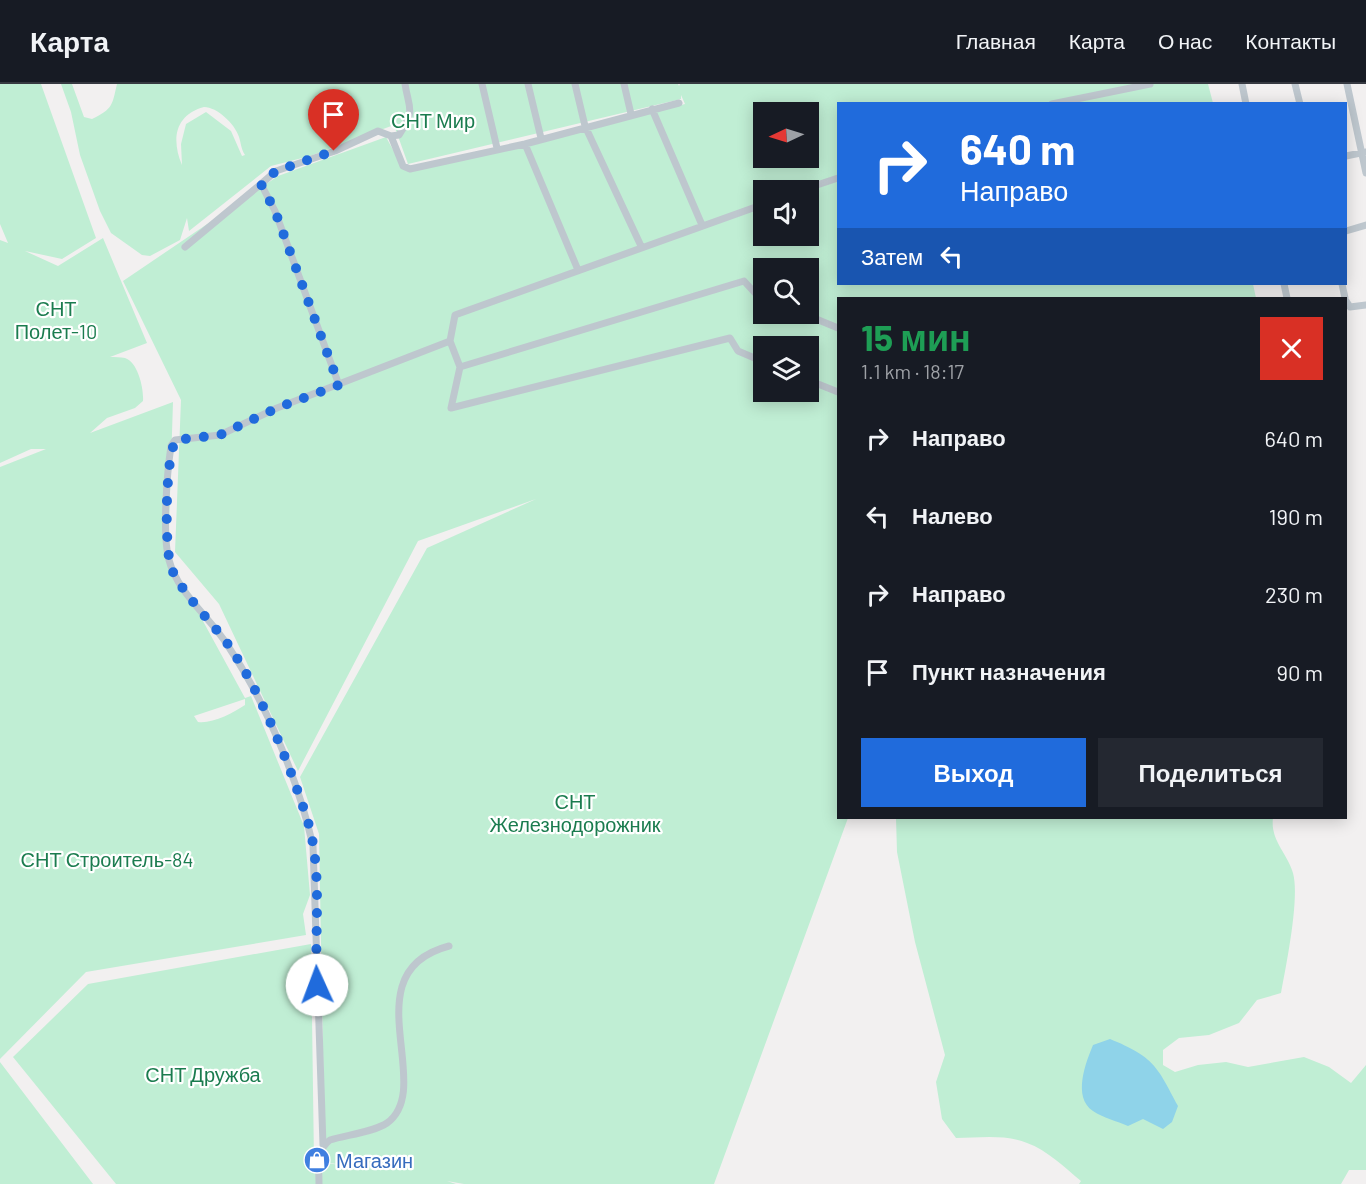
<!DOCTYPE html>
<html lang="ru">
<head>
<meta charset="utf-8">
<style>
  body { margin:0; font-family:Barlow,sans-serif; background:#242831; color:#f1f3f6; height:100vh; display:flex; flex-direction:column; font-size:22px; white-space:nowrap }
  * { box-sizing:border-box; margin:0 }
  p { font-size:20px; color:#9ea1a6 }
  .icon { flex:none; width:33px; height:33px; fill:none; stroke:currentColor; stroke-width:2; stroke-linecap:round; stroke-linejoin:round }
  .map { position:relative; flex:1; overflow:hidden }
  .sheet { position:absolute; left:837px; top:213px; width:510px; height:522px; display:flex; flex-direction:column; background:#171b24; border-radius:0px; box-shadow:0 3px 15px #0003 }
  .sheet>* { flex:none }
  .hud { position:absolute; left:837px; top:18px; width:510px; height:183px; border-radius:0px; box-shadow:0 3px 15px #0003; background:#206bdc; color:#fff; overflow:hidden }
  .needle { width:39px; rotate:266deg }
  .fabs { position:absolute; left:753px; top:18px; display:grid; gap:12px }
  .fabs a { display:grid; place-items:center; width:66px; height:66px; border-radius:0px; background:#171b24; box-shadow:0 3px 15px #0003; font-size:30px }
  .pin { position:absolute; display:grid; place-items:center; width:51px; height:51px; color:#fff; margin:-62px -26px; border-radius:50% 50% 50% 0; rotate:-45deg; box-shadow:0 0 6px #0007 }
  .pin .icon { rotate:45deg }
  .me { position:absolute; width:66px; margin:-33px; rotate:358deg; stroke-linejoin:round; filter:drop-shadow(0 0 4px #0008) }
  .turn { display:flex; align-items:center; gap:21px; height:126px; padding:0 24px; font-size:27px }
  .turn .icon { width:78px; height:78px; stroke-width:2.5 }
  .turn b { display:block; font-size:42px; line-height:51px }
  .then { display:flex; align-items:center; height:57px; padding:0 24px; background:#0003; gap:12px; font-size:22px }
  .round { display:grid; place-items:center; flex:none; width:63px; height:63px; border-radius:0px; background:#242831 }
  .head { display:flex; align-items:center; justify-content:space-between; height:102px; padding:0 24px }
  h1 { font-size:36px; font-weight:700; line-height:45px; color:#1e9e55 }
  .button { display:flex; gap:12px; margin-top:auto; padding:12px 24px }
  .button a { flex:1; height:69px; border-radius:0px; background:#206bdc; color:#fff; font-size:24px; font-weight:700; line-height:69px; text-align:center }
  .button a+a { background:#242831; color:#f1f3f6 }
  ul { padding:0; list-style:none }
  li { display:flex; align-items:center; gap:18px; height:78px; padding:0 24px }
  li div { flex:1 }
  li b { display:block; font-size:22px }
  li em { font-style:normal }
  header { display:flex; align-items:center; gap:36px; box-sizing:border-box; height:84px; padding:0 30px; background:#171b24; border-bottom:2px solid #363941 }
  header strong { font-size:28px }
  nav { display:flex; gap:33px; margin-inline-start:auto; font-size:21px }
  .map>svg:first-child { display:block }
  .green { fill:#c0eed4; fill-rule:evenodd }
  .water { fill:#8fd3e9 }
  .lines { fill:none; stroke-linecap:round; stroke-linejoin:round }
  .minor { stroke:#bec7ce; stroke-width:7 }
  .route { stroke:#206bdc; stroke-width:10; stroke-dasharray:0 18 }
  .labels { text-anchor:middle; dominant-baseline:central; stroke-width:4.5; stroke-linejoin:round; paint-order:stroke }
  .park-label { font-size:20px; fill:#1b7c4f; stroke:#fff }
  .shop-label { font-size:20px; fill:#366cbe; stroke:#fff; text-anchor:start }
</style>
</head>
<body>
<header>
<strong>Карта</strong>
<nav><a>Главная</a><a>Карта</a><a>О нас</a><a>Контакты</a></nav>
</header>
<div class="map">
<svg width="1366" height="1100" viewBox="0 0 1366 1100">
  <rect width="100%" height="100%" fill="#f2f0f0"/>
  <path class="green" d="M0,0H41L96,154L62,175L25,167L58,182L103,154L147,259L110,273C115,273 121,273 125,274C138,278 144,305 143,317L135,324L107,334L90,349L173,318L168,473L245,614L251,612L304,742L310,811L303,830L306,851L86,888L0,975V383L46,365H31L0,379V156L8,159L0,140ZM245,615V621C233,629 212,640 198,638L194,632Z
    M61,0H72L84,33L92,35C113,25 112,21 117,0H678L679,2L680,0H1208L1213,19L838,20V200H1253L1256,214H838V734H848L714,1100H464L447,1097L456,1100H116L13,973L88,900L311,860L314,1077L365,1085L325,1078L319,750L300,693L427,464L536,415L418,457L298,687L219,520L175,468L181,316L123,197L278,92L386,53L404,86L516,65L685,20L681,11V15L408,80L394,41L310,72L271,82L189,147L187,134L180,156L150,172L142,171L111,149L100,127L80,71L71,28ZM204,23C217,23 235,40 239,53C241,59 241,65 245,71L242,72L231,47L206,28L186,40L181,60L182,81C171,55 175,31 204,23ZM764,28H808V74H764ZM764,106H808V152H764ZM764,184H808V230H764ZM764,262H808V308H764Z
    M896,734H1273C1270,756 1287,769 1293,789C1300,814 1286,882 1281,909L1257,916L1239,939L1209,951L1179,954L1163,966V981L1175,988L1198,981L1226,978L1248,983L1304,973L1329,983L1351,999L1366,981V1086H1349L1341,1100H1079L1081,1097C1065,1084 1047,1066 1027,1059C1005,1050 978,1054 956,1054L942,1035L936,998L945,971L915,858L897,768Z
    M0,978L93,1100H0Z"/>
  <path class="water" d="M1110,955C1154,973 1157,982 1178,1022L1172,1038L1163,1045L1143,1035L1128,1042C1117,1037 1103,1034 1093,1027C1072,1013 1086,978 1093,961Z"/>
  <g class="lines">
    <path class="minor" d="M482,0L497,64
      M528,0L541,54
      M575,0L585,42L641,162
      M624,0L631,30
      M1242,0L1246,20
      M1295,0L1300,20
      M1347,0L1366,89
      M1052,20L1150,0
      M652,25L702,141
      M391,52L399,51C416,25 409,26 405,0
      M525,60L578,186
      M1346,72L1366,68
      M802,106L838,94
      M764,120L455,231L450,257L460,283L451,324L730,254L738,267L764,278
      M1346,147L1366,141
      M185,163L261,100
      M1284,200L1287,214
      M1342,200L1345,214
      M1346,217L1350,223L1366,221
      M804,230L838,244
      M460,283L744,197L755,209L764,213
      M808,296L838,308
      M339,301L275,127L261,100L276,87L335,67L378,47L391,52L403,82L410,85L525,60L679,19
      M323,1061L313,762C298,695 266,619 228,562C210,533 178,510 169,476C162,451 167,389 171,362L175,356L220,351L277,324L450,257
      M319,1100C319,1084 316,1066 330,1056C346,1051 374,1048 387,1039C437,1003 350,888 449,862"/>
  </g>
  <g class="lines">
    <path class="route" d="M317,901C314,848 323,789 308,738C291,684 260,605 227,559C209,535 186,514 172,486C164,469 165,372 176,356L220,351L277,324L339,301L275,127L261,100L276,87L334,67"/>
  </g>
  <defs>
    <symbol id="shop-disc" viewBox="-11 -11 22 22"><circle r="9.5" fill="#3f7fe0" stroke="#fff"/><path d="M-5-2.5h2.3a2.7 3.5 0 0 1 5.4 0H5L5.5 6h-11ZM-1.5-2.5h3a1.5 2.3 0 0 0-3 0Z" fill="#fff"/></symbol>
  </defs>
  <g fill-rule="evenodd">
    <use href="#shop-disc" x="302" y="1061" width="30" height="30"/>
  </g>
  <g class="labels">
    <g class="park-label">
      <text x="433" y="36">СНТ Мир</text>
      <text x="56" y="224">СНТ<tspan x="56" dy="23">Полет-10</tspan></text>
      <text x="575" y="717">СНТ<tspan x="575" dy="23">Железнодорожник</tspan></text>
      <text x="107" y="775">СНТ Строитель-84</text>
      <text x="203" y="990">СНТ Дружба</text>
    </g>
    <g class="shop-label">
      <text x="336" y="1076">Магазин</text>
    </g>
  </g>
</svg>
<div class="fabs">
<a><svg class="needle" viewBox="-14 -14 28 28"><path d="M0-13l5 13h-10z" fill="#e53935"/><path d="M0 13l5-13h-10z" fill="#9ea1a6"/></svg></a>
<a><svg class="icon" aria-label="sound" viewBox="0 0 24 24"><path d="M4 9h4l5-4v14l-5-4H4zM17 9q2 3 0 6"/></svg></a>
<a><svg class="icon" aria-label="search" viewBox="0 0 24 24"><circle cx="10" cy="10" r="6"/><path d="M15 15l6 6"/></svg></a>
<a><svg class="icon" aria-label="layers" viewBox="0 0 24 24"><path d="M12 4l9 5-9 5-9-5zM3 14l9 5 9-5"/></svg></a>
</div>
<div class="pin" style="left:334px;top:67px;background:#d93025"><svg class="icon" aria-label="arrive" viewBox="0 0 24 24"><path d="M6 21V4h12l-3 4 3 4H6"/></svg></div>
<svg class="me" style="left:317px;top:901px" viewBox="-20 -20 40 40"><circle r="19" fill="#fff"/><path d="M0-13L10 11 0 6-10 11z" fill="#206bdc"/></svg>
<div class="hud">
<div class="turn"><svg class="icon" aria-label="right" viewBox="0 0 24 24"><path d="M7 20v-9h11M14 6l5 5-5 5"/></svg><div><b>640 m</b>Направо</div></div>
<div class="then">Затем<svg class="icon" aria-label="left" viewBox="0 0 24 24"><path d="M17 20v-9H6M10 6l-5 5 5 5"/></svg></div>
</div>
<section class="sheet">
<div class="head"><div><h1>15 мин</h1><p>1.1 km · 18:17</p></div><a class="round" style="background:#d93025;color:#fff"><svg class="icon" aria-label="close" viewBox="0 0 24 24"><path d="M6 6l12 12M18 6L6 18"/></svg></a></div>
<ul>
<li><svg class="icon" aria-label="right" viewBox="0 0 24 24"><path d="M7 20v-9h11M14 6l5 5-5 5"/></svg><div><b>Направо</b></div><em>640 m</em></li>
<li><svg class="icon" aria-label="left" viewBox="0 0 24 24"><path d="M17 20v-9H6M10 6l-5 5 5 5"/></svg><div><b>Налево</b></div><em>190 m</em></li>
<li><svg class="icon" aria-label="right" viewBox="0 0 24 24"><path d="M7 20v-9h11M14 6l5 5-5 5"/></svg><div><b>Направо</b></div><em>230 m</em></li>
<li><svg class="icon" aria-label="arrive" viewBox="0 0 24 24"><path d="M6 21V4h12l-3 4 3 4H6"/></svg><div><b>Пункт назначения</b></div><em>90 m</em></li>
</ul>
<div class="button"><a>Выход</a><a>Поделиться</a></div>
</section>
</div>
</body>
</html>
